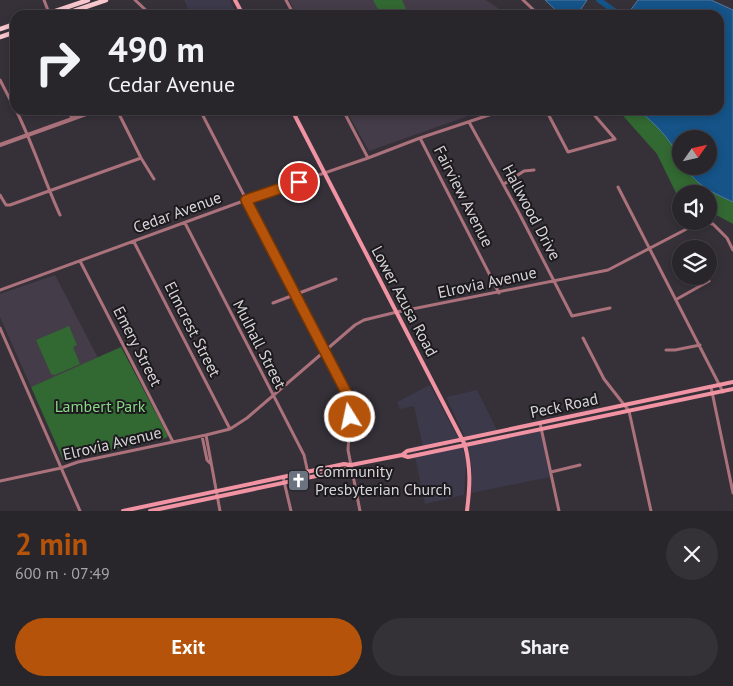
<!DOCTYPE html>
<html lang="en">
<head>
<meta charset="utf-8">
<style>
  body { margin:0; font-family:"PT Sans",sans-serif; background:#343137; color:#f1f3f6; height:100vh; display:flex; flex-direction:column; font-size:19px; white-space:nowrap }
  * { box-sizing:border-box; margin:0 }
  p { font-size:16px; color:#a5a5a9 }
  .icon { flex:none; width:28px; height:28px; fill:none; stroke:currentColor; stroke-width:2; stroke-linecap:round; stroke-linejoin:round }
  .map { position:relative; height:511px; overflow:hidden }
  .details { display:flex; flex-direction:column; background:#28252b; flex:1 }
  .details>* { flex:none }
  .banner { position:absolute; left:10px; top:10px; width:714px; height:105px; border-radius:15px; box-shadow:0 2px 8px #0003,0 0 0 1px #444247; background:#28252b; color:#f1f3f6; overflow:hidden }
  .needle { width:32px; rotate:56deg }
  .controls { position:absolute; left:672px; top:130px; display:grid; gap:10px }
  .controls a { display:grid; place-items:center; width:45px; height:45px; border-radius:50%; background:#28252b; box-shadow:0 2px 8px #0003,0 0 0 1px #444247; font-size:25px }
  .pin { position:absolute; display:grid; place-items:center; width:42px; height:42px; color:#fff; margin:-21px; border:2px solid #fff; border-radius:50%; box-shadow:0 1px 5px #0007 }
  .me { position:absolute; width:55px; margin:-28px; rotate:350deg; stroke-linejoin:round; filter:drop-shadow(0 0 4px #0008) }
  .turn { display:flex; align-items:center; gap:18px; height:105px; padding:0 15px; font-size:22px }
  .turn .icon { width:65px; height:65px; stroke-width:2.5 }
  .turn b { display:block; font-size:35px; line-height:42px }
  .round { display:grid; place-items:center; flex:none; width:52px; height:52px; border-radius:26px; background:#343137 }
  .headline { display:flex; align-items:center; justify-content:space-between; height:85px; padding:0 15px }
  h1 { font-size:30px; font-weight:600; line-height:38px; color:#b45309 }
  .cta { display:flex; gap:10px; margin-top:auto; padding:10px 15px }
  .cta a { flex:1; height:58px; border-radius:30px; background:#b45309; color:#fff; font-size:20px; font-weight:600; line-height:58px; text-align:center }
  .cta a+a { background:#343137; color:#f1f3f6 }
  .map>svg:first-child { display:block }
  .commercial { fill:#3b394a }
  .built { fill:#443c48 }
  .green { fill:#326832 }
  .water { fill:#155388; stroke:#4f7aa0 }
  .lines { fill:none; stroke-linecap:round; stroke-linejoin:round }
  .river { stroke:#155388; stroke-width:5.5 }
  .minor { stroke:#ac727b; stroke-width:3 }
  .tertiary { stroke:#ac727b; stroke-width:4 }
  .secondary { stroke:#f193a2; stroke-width:4 }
  .primary { stroke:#f8c7cd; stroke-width:4.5 }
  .route-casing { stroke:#753606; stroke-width:12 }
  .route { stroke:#b45309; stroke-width:9 }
  .labels { text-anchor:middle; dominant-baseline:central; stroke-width:4; stroke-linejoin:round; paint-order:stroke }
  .street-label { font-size:16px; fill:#d7d4d9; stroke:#1c1a1d }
  .park-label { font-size:16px; fill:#88d786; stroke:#1c1a1d }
  .poi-label { font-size:16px; fill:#d7d4d9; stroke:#1c1a1d; text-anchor:start }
</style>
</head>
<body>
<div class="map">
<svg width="733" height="511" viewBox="0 0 733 511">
  <rect width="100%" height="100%" fill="#363139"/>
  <path class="commercial" d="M184,0H230L234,9L216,15H191Z
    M430,385L458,438L423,447L414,406L400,409L397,402Z
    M477,390L497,430L465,437L446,397Z
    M541,430L551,477L471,493L472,470L468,446Z
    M463,447L466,464L464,495L425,504L415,457Z"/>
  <path class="built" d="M289,0H486L508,15H297Z
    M346,110H485L369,151Z
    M55,275L98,358L31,387L0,317V294Z"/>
  <path class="green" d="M373,0H402L407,11L398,15H381Z
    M618,110H638L658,126L671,141L681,160V166H685C696,186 714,193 733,202V224L709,211V194H681V197L677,195L657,154Z
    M69,326L77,345L73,347L80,364L55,375L51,374L36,340Z
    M121,347L168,436L166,438L78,457L64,462L31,387Z"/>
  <path class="water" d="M545,0H587L577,15H561Z
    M638,0H711L733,10V202C714,193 696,186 685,166H709V139H681V160C669,138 658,126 638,110H719V15H627Z"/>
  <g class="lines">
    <path class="river" d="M599,0L620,15"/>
    <path class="minor" d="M44,0L49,13
      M135,0L151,15
      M286,0L294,15
      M523,0L539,15
      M0,80L15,109
      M16,110C33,144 44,180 60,215
      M68,110L72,118
      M117,110L141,158L154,179
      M200,110L346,393L350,417L348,450L360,511
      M343,110L368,158
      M546,110L568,152L615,139L590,110
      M469,122L519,213L572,316L610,308
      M420,138L499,293
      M504,184L524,171L534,170
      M618,187L723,392
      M0,195L6,205H10L141,158
      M185,223L304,455L309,478
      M134,242L230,429
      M80,261L173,442
      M0,290L246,200L368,158L420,138L504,110
      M677,299L709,281
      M273,303L336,279
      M0,328L80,511
      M583,338L604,379L629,411L651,511
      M666,350H675L700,345
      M711,387L733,493
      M540,423L559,511
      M206,435L220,511
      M202,436L207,460L210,463
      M551,472L580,465
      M283,477L291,511
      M0,481L61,468L78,462L206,435L230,429L247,418L355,325L364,320L397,312L608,270L700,222L713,224L727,238L733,250"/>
    <path class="tertiary" d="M0,145L97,110"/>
    <path class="secondary" d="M235,0L243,15
      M292,110L465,445C471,469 470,486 467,511
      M402,455L407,451L733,382
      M123,511L344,464L351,465L402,455L408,457L733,389
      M150,511L316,476L347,469L351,465"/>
    <path class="primary" d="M44,15L88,0
      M62,15L106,0
      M0,29L15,24
      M0,37L15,32"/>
  </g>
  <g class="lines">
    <defs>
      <path id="route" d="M299,182L246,200L346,392L350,417"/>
    </defs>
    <use href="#route" class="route-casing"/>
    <use href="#route" class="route"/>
  </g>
  <defs>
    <symbol id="church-square" viewBox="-11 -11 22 22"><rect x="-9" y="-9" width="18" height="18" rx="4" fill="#6b7280" stroke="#1c1a1d"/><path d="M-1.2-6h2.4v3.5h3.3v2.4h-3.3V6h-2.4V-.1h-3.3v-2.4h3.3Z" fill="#fff"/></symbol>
  </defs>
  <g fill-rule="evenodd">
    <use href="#church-square" x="286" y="468" width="25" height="25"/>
  </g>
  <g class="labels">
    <g class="street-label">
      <text transform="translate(464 196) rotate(63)">Fairview Avenue</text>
      <text transform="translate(177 212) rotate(-20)">Cedar Avenue</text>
      <text transform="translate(532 212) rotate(62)">Hallwood Drive</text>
      <text transform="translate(487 282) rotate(-12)">Elrovia Avenue</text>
      <text transform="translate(405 301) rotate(62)">Lower Azusa Road</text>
      <text transform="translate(193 329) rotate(63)">Elmcrest Street</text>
      <text transform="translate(260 344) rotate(63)">Mulhall Street</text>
      <text transform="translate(138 346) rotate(63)">Emery Street</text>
      <text transform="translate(564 405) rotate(-12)">Peck Road</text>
      <text transform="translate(112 443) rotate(-13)">Elrovia Avenue</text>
    </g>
    <g class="park-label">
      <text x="100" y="406">Lambert Park</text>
    </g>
    <g class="poi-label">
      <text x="315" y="471">Community<tspan x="315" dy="18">Presbyterian Church</tspan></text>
    </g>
  </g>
</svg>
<div class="controls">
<a><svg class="needle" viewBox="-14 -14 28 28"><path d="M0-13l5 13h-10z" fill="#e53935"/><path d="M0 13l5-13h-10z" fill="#a5a5a9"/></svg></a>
<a><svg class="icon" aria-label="sound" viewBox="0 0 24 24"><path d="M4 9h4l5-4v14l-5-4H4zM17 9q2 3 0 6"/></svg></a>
<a><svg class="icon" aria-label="layers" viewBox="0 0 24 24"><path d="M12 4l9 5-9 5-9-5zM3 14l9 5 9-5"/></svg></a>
</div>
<div class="pin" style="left:299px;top:182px;background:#d93025"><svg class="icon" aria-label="arrive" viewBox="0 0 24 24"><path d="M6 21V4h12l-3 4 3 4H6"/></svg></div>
<svg class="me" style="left:350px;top:417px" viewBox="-20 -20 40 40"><circle r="17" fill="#b45309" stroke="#fff" stroke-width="3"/><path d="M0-11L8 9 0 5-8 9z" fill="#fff"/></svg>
<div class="banner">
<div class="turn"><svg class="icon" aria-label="right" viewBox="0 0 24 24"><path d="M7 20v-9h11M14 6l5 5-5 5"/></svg><div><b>490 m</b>Cedar Avenue</div></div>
</div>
</div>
<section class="details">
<div class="headline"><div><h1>2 min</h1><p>600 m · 07:49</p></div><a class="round"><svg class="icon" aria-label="close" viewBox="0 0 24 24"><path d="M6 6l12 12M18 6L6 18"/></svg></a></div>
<div class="cta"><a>Exit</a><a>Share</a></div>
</section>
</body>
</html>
